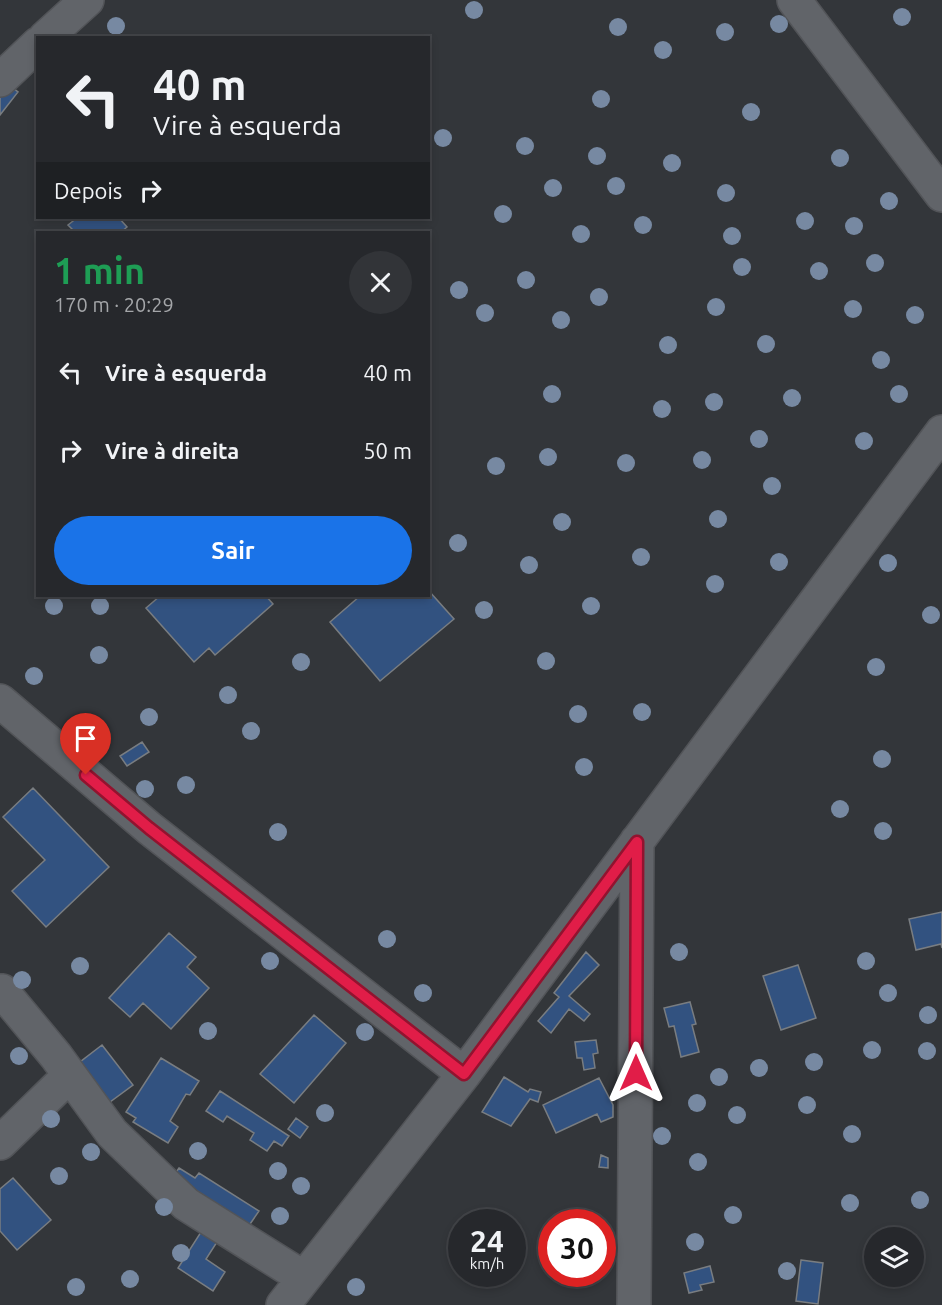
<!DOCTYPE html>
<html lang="pt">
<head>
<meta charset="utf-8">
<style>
  body { margin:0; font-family:Ubuntu,sans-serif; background:#323438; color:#f1f3f6; height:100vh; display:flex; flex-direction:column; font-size:22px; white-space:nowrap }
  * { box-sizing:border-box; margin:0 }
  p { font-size:20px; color:#a4a6a9 }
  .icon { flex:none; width:33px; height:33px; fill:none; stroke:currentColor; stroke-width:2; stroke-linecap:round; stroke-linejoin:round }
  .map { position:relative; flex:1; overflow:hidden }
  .details { position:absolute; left:36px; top:231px; width:394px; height:366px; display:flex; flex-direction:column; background:#26282c; border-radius:0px; box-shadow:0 3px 9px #0003,0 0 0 2px #424448 }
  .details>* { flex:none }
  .hud { position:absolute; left:36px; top:36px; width:394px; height:183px; border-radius:0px; box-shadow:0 3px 9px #0003,0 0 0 2px #424448; background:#26282c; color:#f1f3f6; overflow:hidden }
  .buttons { position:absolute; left:864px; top:1227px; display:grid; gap:12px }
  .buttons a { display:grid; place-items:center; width:60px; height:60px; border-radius:50%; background:#26282c; box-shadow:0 3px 9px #0003,0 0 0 2px #424448; font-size:30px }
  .speed { position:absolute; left:448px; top:1209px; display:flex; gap:12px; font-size:30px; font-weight:700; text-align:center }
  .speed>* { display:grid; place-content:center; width:78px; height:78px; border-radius:50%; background:#26282c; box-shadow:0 3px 9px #0003,0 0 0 2px #424448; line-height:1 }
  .speed small { font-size:15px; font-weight:400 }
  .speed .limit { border:9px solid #d22; background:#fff; color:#111 }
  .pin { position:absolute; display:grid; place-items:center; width:51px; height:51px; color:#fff; margin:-62px -26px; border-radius:50% 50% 50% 0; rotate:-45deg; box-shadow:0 0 6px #0007 }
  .pin .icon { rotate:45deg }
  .me { position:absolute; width:66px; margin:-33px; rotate:0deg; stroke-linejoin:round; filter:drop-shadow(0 0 4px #0008) }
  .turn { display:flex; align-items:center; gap:21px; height:126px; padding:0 18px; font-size:27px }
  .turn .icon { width:78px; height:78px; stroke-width:2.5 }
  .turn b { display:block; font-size:42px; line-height:51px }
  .then { display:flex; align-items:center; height:57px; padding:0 18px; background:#0003; gap:12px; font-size:22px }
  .round { display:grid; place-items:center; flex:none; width:63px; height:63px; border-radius:32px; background:#323438 }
  .head { display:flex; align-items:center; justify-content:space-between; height:102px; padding:0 18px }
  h1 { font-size:36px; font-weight:700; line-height:45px; color:#1e9e55 }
  .cta { display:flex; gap:12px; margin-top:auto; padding:12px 18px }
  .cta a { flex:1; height:69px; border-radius:36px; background:#1a73e8; color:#fff; font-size:24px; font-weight:700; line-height:69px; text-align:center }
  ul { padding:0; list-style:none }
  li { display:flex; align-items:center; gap:18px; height:78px; padding:0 18px }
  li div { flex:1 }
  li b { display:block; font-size:22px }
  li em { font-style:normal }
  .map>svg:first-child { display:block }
  .building { fill:#325280; stroke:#797d81; stroke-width:1.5 }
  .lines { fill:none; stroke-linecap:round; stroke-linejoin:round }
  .minor-casing { stroke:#525458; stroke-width:36 }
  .minor { stroke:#616469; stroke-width:33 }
  .tree { fill:#7789a2 }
  .route-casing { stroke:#92132f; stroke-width:15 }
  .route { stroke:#e11d48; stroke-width:10 }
</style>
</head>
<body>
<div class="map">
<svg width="942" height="1305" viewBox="0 0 942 1305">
  <rect width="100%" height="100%" fill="#33363a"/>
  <path class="building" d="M4,81L18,92L0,115V87Z
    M77,218H119L127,227L121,232H75L68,225Z
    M429,591L454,619L380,681L330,622L360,596H429Z
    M160,596H266L273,604L215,655L209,648L194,662L146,608Z
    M142,742L149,752L127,766L120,756Z
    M33,788L109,867L46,927L12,891L45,860L3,817Z
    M942,912V948L941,944L916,950L909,919Z
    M169,933L196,957L187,967L209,988L171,1029L143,1003L130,1017L109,998Z
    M586,952L599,965L569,996L590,1014L584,1021L569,1009L551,1033L538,1021L559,997L554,993Z
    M798,965L816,1018L781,1030L763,976Z
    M690,1002L696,1024L692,1025L699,1052L681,1057L674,1026L669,1027L664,1008Z
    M314,1015L346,1043L294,1103L260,1074Z
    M596,1040L598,1053L593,1054L595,1068L584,1070L582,1058H577L575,1042Z
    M102,1045L133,1085L110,1102L80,1062Z
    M161,1058L199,1081L190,1095L186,1094L170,1121L178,1127L168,1143L133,1122L136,1118L126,1112Z
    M504,1077L528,1092L530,1089L541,1092L538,1102L530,1099L511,1126L482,1112Z
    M599,1078L613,1105V1117L601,1122L597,1114L556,1133L543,1105Z
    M220,1091L289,1136L282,1146L274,1141L267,1151L250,1140L254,1133L227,1116L223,1122L206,1111Z
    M296,1118L308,1127L300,1138L288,1129Z
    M601,1155L608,1158V1168L599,1167Z
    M179,1168L195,1178L199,1173L259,1211L248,1227L172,1178Z
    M13,1178L51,1220L17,1250L0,1231V1189Z
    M201,1232L217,1242L206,1259L225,1272L213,1291L178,1268Z
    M801,1260L823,1263L818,1304L796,1301Z
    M710,1266L714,1282L700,1285L702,1290L689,1293L684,1273Z"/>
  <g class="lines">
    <defs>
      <path id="minor" d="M794,0L942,195
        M45,38L87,0
        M0,80L38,44
        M0,701L149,828L464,1074
        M2,991L56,1056L112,1133L186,1204L304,1278
        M0,1143L69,1076
        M283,1305L464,1074L942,432
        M634,1305L637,841"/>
    </defs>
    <use href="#minor" class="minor-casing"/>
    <use href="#minor" class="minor"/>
  </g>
  <g class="tree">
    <circle cx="474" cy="10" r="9"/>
    <circle cx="902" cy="17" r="9"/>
    <circle cx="779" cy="24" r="9"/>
    <circle cx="116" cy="26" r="9"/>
    <circle cx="618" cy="27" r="9"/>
    <circle cx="725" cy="32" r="9"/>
    <circle cx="663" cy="50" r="9"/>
    <circle cx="601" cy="99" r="9"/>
    <circle cx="751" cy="112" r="9"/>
    <circle cx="443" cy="138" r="9"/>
    <circle cx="525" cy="146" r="9"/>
    <circle cx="597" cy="156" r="9"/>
    <circle cx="840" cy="158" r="9"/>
    <circle cx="672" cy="163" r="9"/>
    <circle cx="616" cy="186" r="9"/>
    <circle cx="553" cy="188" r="9"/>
    <circle cx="726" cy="193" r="9"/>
    <circle cx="889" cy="201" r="9"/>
    <circle cx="503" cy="214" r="9"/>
    <circle cx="805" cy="221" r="9"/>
    <circle cx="643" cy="225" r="9"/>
    <circle cx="854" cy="226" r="9"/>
    <circle cx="581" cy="234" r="9"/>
    <circle cx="732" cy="236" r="9"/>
    <circle cx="875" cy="263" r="9"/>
    <circle cx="742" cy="267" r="9"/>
    <circle cx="819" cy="271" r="9"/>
    <circle cx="526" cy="280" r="9"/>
    <circle cx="459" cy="290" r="9"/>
    <circle cx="599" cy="297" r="9"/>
    <circle cx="716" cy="307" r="9"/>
    <circle cx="853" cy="309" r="9"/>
    <circle cx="485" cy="313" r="9"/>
    <circle cx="915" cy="315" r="9"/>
    <circle cx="561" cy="320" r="9"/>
    <circle cx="766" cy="344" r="9"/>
    <circle cx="668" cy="345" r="9"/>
    <circle cx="881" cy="360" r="9"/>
    <circle cx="552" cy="394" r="9"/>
    <circle cx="899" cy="394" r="9"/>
    <circle cx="792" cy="398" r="9"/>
    <circle cx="714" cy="402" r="9"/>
    <circle cx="662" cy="409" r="9"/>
    <circle cx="759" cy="439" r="9"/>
    <circle cx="864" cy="441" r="9"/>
    <circle cx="548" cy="457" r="9"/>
    <circle cx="702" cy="460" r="9"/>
    <circle cx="626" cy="463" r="9"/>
    <circle cx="496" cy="466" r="9"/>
    <circle cx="772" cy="486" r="9"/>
    <circle cx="718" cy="519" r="9"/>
    <circle cx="562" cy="522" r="9"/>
    <circle cx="458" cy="543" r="9"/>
    <circle cx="641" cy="557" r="9"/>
    <circle cx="779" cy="562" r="9"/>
    <circle cx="888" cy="563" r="9"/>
    <circle cx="529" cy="565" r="9"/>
    <circle cx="715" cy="584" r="9"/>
    <circle cx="54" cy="606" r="9"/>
    <circle cx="100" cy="606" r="9"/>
    <circle cx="591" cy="606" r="9"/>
    <circle cx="484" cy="610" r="9"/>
    <circle cx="931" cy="615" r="9"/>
    <circle cx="99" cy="655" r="9"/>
    <circle cx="546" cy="661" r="9"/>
    <circle cx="301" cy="662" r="9"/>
    <circle cx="876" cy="667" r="9"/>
    <circle cx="34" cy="676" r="9"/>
    <circle cx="228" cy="695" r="9"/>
    <circle cx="642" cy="712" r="9"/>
    <circle cx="578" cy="714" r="9"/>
    <circle cx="149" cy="717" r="9"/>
    <circle cx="95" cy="730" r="9"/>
    <circle cx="251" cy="731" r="9"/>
    <circle cx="882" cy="759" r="9"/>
    <circle cx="584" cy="767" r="9"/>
    <circle cx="186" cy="785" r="9"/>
    <circle cx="145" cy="789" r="9"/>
    <circle cx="840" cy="809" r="9"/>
    <circle cx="883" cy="831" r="9"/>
    <circle cx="278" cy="832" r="9"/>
    <circle cx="387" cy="939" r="9"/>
    <circle cx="679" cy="952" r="9"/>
    <circle cx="270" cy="961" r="9"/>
    <circle cx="866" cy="961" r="9"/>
    <circle cx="80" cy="966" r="9"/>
    <circle cx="22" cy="980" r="9"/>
    <circle cx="423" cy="993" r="9"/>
    <circle cx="888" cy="993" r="9"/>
    <circle cx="928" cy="1015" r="9"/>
    <circle cx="208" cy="1031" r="9"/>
    <circle cx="365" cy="1032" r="9"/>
    <circle cx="872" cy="1050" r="9"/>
    <circle cx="927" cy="1051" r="9"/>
    <circle cx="19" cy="1056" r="9"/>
    <circle cx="814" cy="1062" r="9"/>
    <circle cx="759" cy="1068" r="9"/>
    <circle cx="719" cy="1077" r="9"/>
    <circle cx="697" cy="1103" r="9"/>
    <circle cx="807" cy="1105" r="9"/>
    <circle cx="325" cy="1113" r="9"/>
    <circle cx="737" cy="1115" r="9"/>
    <circle cx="51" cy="1119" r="9"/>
    <circle cx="852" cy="1134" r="9"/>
    <circle cx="662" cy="1136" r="9"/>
    <circle cx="198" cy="1151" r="9"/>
    <circle cx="91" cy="1152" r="9"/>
    <circle cx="698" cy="1162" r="9"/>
    <circle cx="278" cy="1171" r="9"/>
    <circle cx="59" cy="1176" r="9"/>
    <circle cx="301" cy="1186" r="9"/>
    <circle cx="920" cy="1200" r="9"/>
    <circle cx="850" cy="1203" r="9"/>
    <circle cx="164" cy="1207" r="9"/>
    <circle cx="733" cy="1215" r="9"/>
    <circle cx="280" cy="1216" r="9"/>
    <circle cx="695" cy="1242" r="9"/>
    <circle cx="181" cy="1253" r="9"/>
    <circle cx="787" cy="1271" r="9"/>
    <circle cx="130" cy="1279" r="9"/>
    <circle cx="76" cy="1287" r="9"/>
    <circle cx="356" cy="1287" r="9"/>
  </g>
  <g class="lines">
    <defs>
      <path id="route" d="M86,775L149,828L464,1074L637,842L636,1073"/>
    </defs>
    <use href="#route" class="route-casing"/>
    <use href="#route" class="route"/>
  </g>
</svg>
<div class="buttons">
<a><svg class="icon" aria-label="layers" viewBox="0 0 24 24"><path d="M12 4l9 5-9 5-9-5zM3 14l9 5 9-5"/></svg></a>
</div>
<div class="speed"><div>24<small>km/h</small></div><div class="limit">30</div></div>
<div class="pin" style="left:86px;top:775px;background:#d93025"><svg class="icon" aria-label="arrive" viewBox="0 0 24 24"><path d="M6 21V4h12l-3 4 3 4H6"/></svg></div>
<svg class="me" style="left:636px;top:1073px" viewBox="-20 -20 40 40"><path d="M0-17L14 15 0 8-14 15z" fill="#e11d48" stroke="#fff" stroke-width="4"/></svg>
<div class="hud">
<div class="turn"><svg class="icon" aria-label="left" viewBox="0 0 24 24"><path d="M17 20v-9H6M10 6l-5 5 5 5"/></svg><div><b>40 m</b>Vire à esquerda</div></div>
<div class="then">Depois<svg class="icon" aria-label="right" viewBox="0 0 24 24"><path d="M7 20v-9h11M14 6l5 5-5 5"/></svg></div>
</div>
<section class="details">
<div class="head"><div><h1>1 min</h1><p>170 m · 20:29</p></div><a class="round"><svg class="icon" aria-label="close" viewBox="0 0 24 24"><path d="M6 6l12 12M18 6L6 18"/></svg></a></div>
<ul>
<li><svg class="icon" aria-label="left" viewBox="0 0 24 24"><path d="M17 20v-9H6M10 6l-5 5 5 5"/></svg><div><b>Vire à esquerda</b></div><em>40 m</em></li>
<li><svg class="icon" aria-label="right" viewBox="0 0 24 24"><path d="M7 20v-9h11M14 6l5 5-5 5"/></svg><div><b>Vire à direita</b></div><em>50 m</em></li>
</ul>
<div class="cta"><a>Sair</a></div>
</section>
</div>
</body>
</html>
